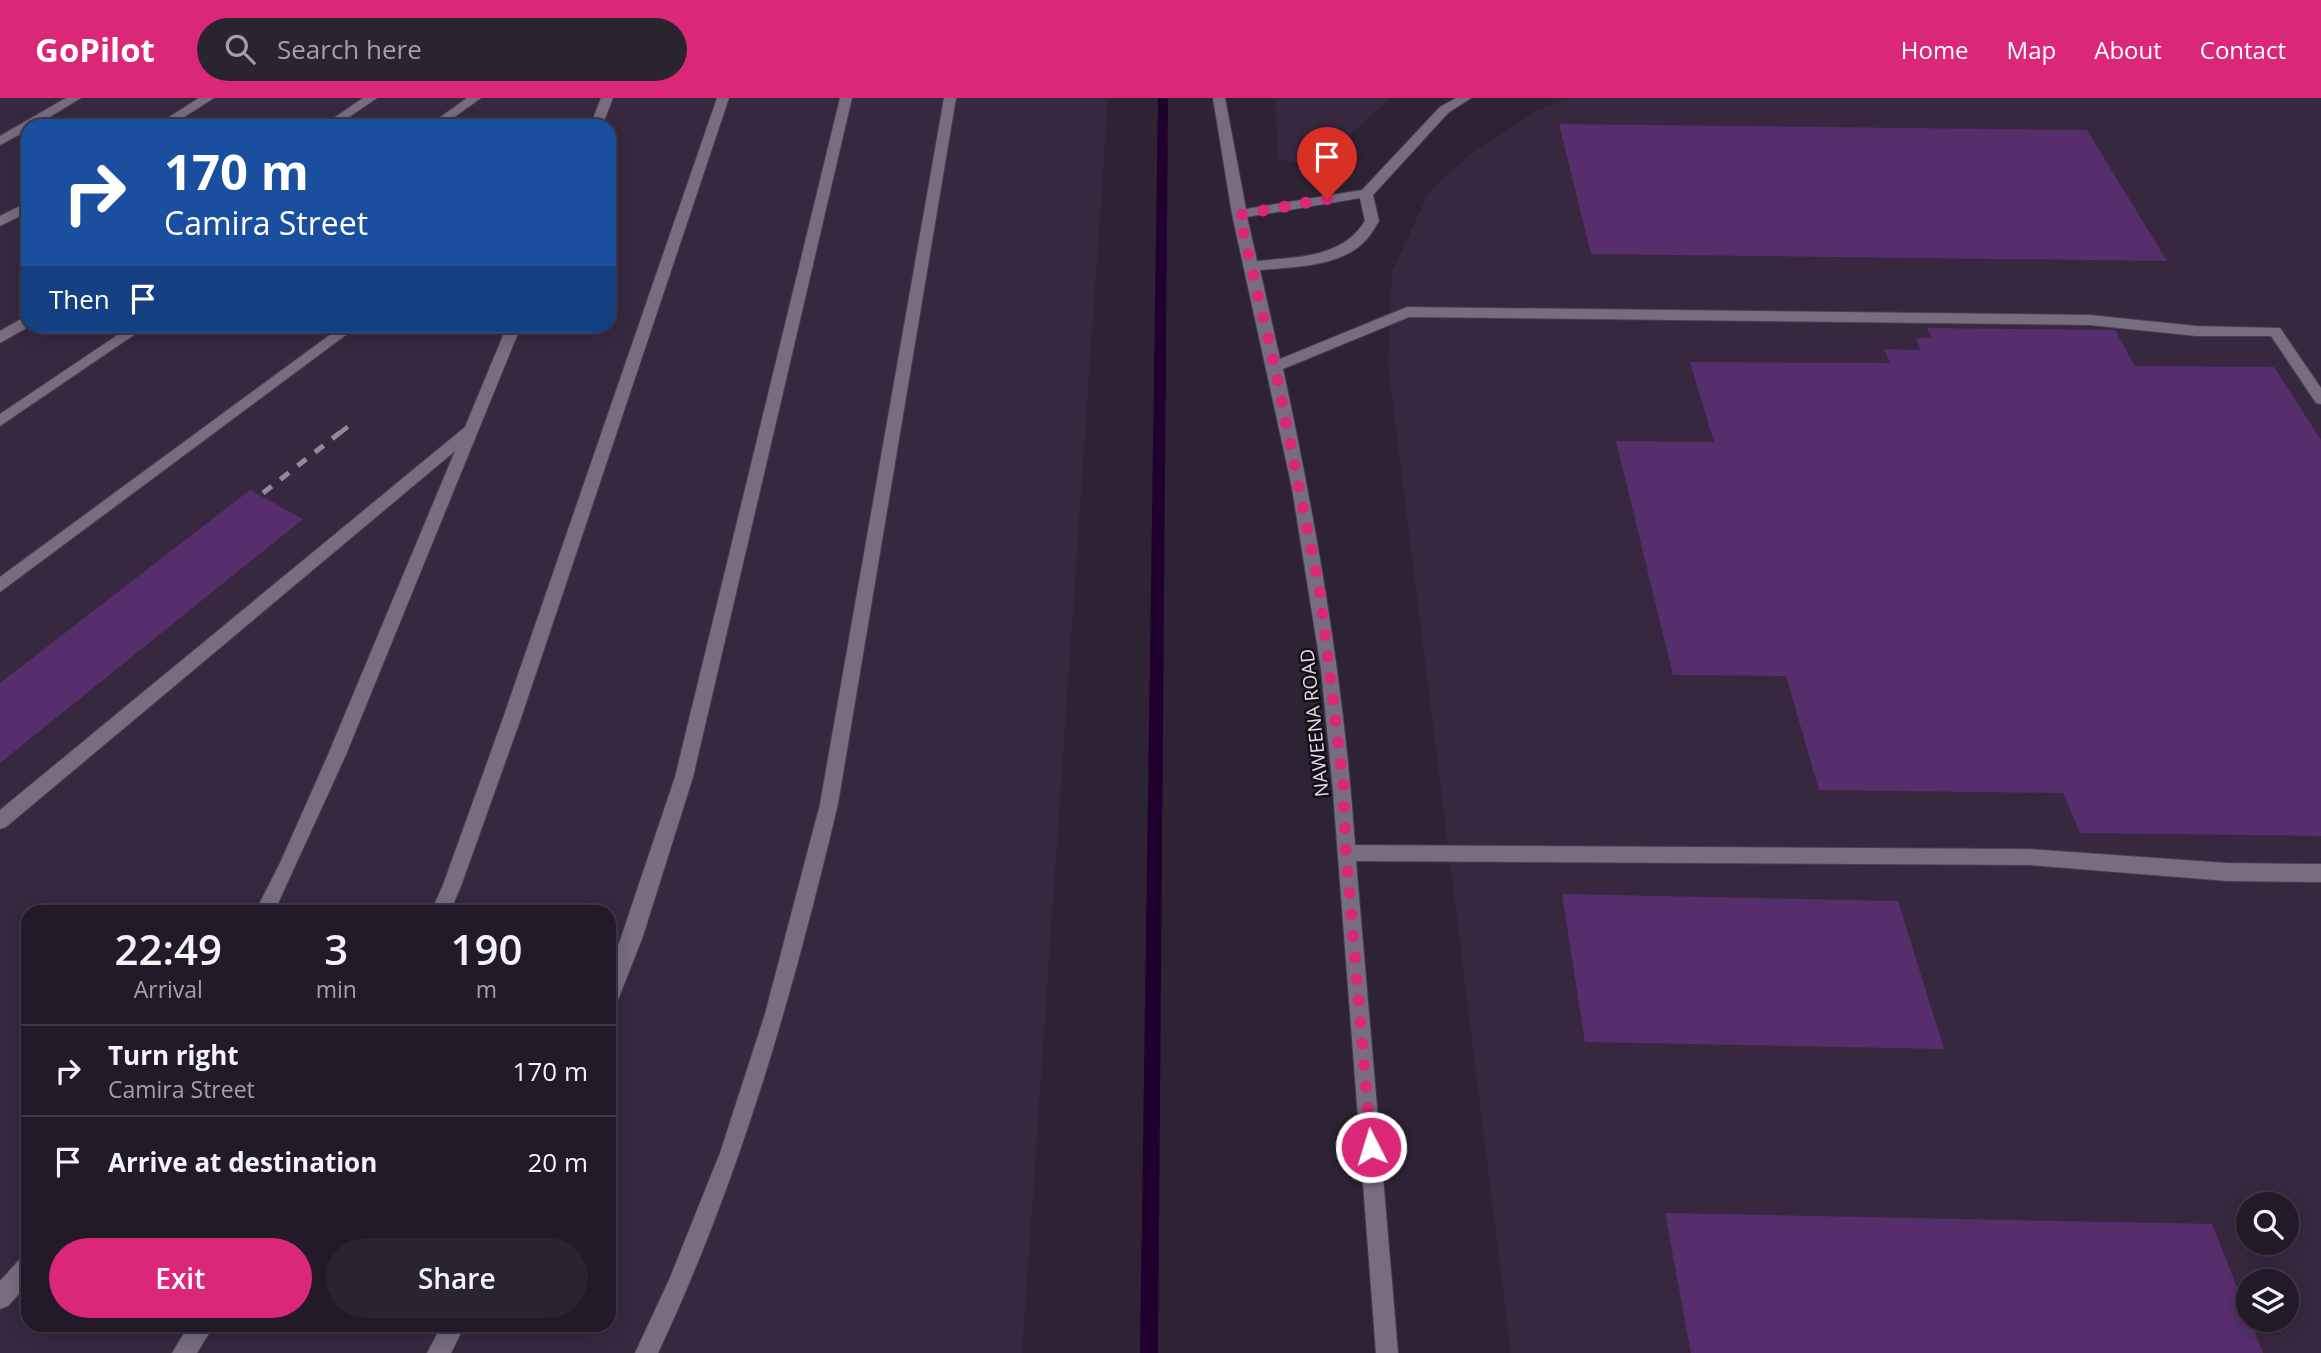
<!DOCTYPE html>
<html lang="en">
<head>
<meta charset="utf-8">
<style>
  body { margin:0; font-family:"Open Sans",sans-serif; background:#2a2330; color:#f1f3f6; height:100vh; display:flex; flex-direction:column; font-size:26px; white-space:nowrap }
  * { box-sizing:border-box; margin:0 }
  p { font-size:23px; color:#a2a1a8 }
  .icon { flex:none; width:38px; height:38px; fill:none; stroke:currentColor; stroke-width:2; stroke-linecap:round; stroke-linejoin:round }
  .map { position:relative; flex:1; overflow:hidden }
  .details { position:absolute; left:21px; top:807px; width:595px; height:427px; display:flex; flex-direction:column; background:#221a28; border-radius:21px; box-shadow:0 4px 18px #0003,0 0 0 2px #3f3845 }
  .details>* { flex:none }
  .banner { position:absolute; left:21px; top:21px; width:595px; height:214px; border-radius:21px; box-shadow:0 4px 18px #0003,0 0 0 2px #3f3845; background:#1a4fa0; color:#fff; overflow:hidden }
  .fabs { position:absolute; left:2236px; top:1094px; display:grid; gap:14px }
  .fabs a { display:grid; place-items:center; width:63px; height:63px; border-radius:50%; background:#221a28; box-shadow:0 4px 18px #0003,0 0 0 2px #3f3845; font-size:35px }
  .pin { position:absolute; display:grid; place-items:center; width:60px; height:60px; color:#fff; margin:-72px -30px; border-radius:50% 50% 50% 0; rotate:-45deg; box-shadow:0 0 7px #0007 }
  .pin .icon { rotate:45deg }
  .me { position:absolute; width:77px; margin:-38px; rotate:355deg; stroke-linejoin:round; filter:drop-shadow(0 0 5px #0008) }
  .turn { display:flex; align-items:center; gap:24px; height:147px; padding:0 28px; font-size:32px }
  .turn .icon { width:91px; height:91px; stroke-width:2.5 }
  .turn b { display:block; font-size:49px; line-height:60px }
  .then { display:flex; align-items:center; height:66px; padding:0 28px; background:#0003; gap:14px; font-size:26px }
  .eta { display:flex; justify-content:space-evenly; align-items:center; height:119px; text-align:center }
  .eta b { font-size:42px; font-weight:600; line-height:49px }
  .button { display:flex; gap:14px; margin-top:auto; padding:14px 28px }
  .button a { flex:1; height:80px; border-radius:42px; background:#db2777; color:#fff; font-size:28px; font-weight:600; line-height:80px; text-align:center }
  .button a+a { background:#2a2330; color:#f1f3f6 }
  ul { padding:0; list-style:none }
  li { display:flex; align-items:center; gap:21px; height:91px; padding:0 28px; border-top:2px solid #3f3845 }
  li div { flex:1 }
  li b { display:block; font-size:26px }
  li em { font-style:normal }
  header { display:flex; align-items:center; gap:42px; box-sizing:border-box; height:98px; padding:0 35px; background:#db2777; color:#fff }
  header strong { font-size:33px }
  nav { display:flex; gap:38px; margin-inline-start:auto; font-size:24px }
  .search { width:490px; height:63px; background:#2a2330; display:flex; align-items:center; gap:18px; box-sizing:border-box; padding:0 24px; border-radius:38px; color:#a2a1a8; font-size:26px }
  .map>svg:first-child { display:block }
  .built { fill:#372840; fill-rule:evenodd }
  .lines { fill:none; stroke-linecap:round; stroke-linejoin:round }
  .stream { fill:#20012e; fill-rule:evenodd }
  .building { fill:#562e6c }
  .minor-casing { stroke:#473e4d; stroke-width:2 }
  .minor { fill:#786c81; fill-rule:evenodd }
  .rail-far1 { stroke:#938a99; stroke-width:4.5; stroke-dasharray:10 10; stroke-linecap:butt }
  .rail { stroke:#938a99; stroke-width:5; stroke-dasharray:11 11; stroke-linecap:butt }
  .route { stroke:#db2777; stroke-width:12; stroke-dasharray:0 21.6 }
  .labels { text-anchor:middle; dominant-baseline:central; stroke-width:5; stroke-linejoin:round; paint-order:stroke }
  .street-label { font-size:19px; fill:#e2dbe7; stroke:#140f17 }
</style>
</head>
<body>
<header>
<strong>GoPilot</strong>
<div class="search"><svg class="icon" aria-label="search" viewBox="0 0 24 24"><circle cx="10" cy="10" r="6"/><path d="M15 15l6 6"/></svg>Search here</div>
<nav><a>Home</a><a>Map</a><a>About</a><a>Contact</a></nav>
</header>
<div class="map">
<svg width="2321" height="1255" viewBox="0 0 2321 1255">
  <rect width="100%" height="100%" fill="#2e2335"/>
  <path class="built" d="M0,0H1108L1022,1255H0ZM28,28H609V228H28ZM28,814H609V1227H28Z
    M1275,0H1391L1320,63L1294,64L1278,61Z
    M1571,0H2321V1255H1511L1388,267L1392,174L1429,94L1474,53L1538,12ZM2249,1106H2287V1144H2249ZM2249,1183H2287V1222H2249Z"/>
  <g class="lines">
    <path class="stream" d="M1158,0H1168L1158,1255H1140Z"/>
  </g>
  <path class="building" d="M1559,26L2087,32L2167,163L1591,156Z
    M1927,230L2115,232L2135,268L2274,269L2321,342V738L2080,735L2063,695L1819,692L1786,578L1673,577L1616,343L1714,344L1690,264L1890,265L1884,251L1921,252L1916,240H1932Z
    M250,392L303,421L0,665V585Z
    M1562,796L1898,803L1944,951L1585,944Z
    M1665,1115L2212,1126L2263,1255H1691Z"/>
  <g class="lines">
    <defs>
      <path id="minor" d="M66,0H81L35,28H28V32L0,47V38Z
        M199,0H214L170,28H155Z
        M363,0H377L336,28H322Z
        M467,0H481L442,28H428Z
        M601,0H613L602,28H590Z
        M717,0H729L520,623L461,788L450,814H431L443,787L502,623Z
        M840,0H852L693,679L643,838L616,907L609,910V875L675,679Z
        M944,0H956L838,706C793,895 741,1079 658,1255H635L669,1182L720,1055L765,916L820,706Z
        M1213,0H1225L1246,111L1362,92L1440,9L1456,0H1471L1448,15L1373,97L1379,123C1374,131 1369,140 1362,146C1337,169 1292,169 1260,172L1280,261L1407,209L2090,217L2196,228L2280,230L2321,290V306L2316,305L2271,238H2196L2090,227L1409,219L1283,271C1317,429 1344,586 1355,747L2029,751L2227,765L2321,766V784L2227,783L2029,767L1356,763L1398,1255H1376L1333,693L1321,571L1292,390L1232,116ZM1360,100L1365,123C1342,160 1297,159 1257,163L1247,119Z
        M28,104V114L0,128V118Z
        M28,217L30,228L0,245V233Z
        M131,228H147L0,328V316Z
        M342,228H358L0,494V479Z
        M507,228H521L345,659L274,814H255L280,765L327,659L455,353L6,729L0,731V712L465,329Z
        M28,1158V1186L8,1208L0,1211V1183L20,1161Z
        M189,1227H214L197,1255H172Z
        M442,1227H465L451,1255H427Z"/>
    </defs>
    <use href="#minor" class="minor-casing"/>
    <use href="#minor" class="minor"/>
    <path class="rail-far1" d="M340,335L355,323"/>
    <path class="rail" d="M263,395L342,333"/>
  </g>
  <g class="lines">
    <path class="route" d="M1327,101L1239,117L1275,269L1320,495L1343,683L1346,755L1371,1049"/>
  </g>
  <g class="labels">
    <g class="street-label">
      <text transform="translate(1314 625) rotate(-96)">NAWEENA ROAD</text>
    </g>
  </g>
</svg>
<div class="fabs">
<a><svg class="icon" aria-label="search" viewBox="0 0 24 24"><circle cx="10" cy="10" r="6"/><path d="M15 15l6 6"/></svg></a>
<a><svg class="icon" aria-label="layers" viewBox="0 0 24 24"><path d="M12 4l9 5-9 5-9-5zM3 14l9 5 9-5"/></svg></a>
</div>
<div class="pin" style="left:1327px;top:101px;background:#d93025"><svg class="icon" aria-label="arrive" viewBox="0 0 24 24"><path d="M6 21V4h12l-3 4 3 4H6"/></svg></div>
<svg class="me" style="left:1371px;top:1049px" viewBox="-20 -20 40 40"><circle r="17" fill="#db2777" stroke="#fff" stroke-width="3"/><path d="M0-11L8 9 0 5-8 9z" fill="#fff"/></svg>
<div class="banner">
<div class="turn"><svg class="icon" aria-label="right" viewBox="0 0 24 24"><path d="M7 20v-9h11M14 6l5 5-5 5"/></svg><div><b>170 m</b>Camira Street</div></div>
<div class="then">Then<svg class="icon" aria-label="arrive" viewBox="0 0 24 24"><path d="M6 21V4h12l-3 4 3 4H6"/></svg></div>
</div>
<section class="details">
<div class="eta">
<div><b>22:49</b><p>Arrival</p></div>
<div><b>3</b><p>min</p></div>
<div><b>190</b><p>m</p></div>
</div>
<ul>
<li><svg class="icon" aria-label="right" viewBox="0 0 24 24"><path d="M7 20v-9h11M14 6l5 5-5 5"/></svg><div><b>Turn right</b><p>Camira Street</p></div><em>170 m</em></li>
<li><svg class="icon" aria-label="arrive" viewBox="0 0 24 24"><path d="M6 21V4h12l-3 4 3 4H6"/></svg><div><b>Arrive at destination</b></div><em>20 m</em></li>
</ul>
<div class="button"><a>Exit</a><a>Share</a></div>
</section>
</div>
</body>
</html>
